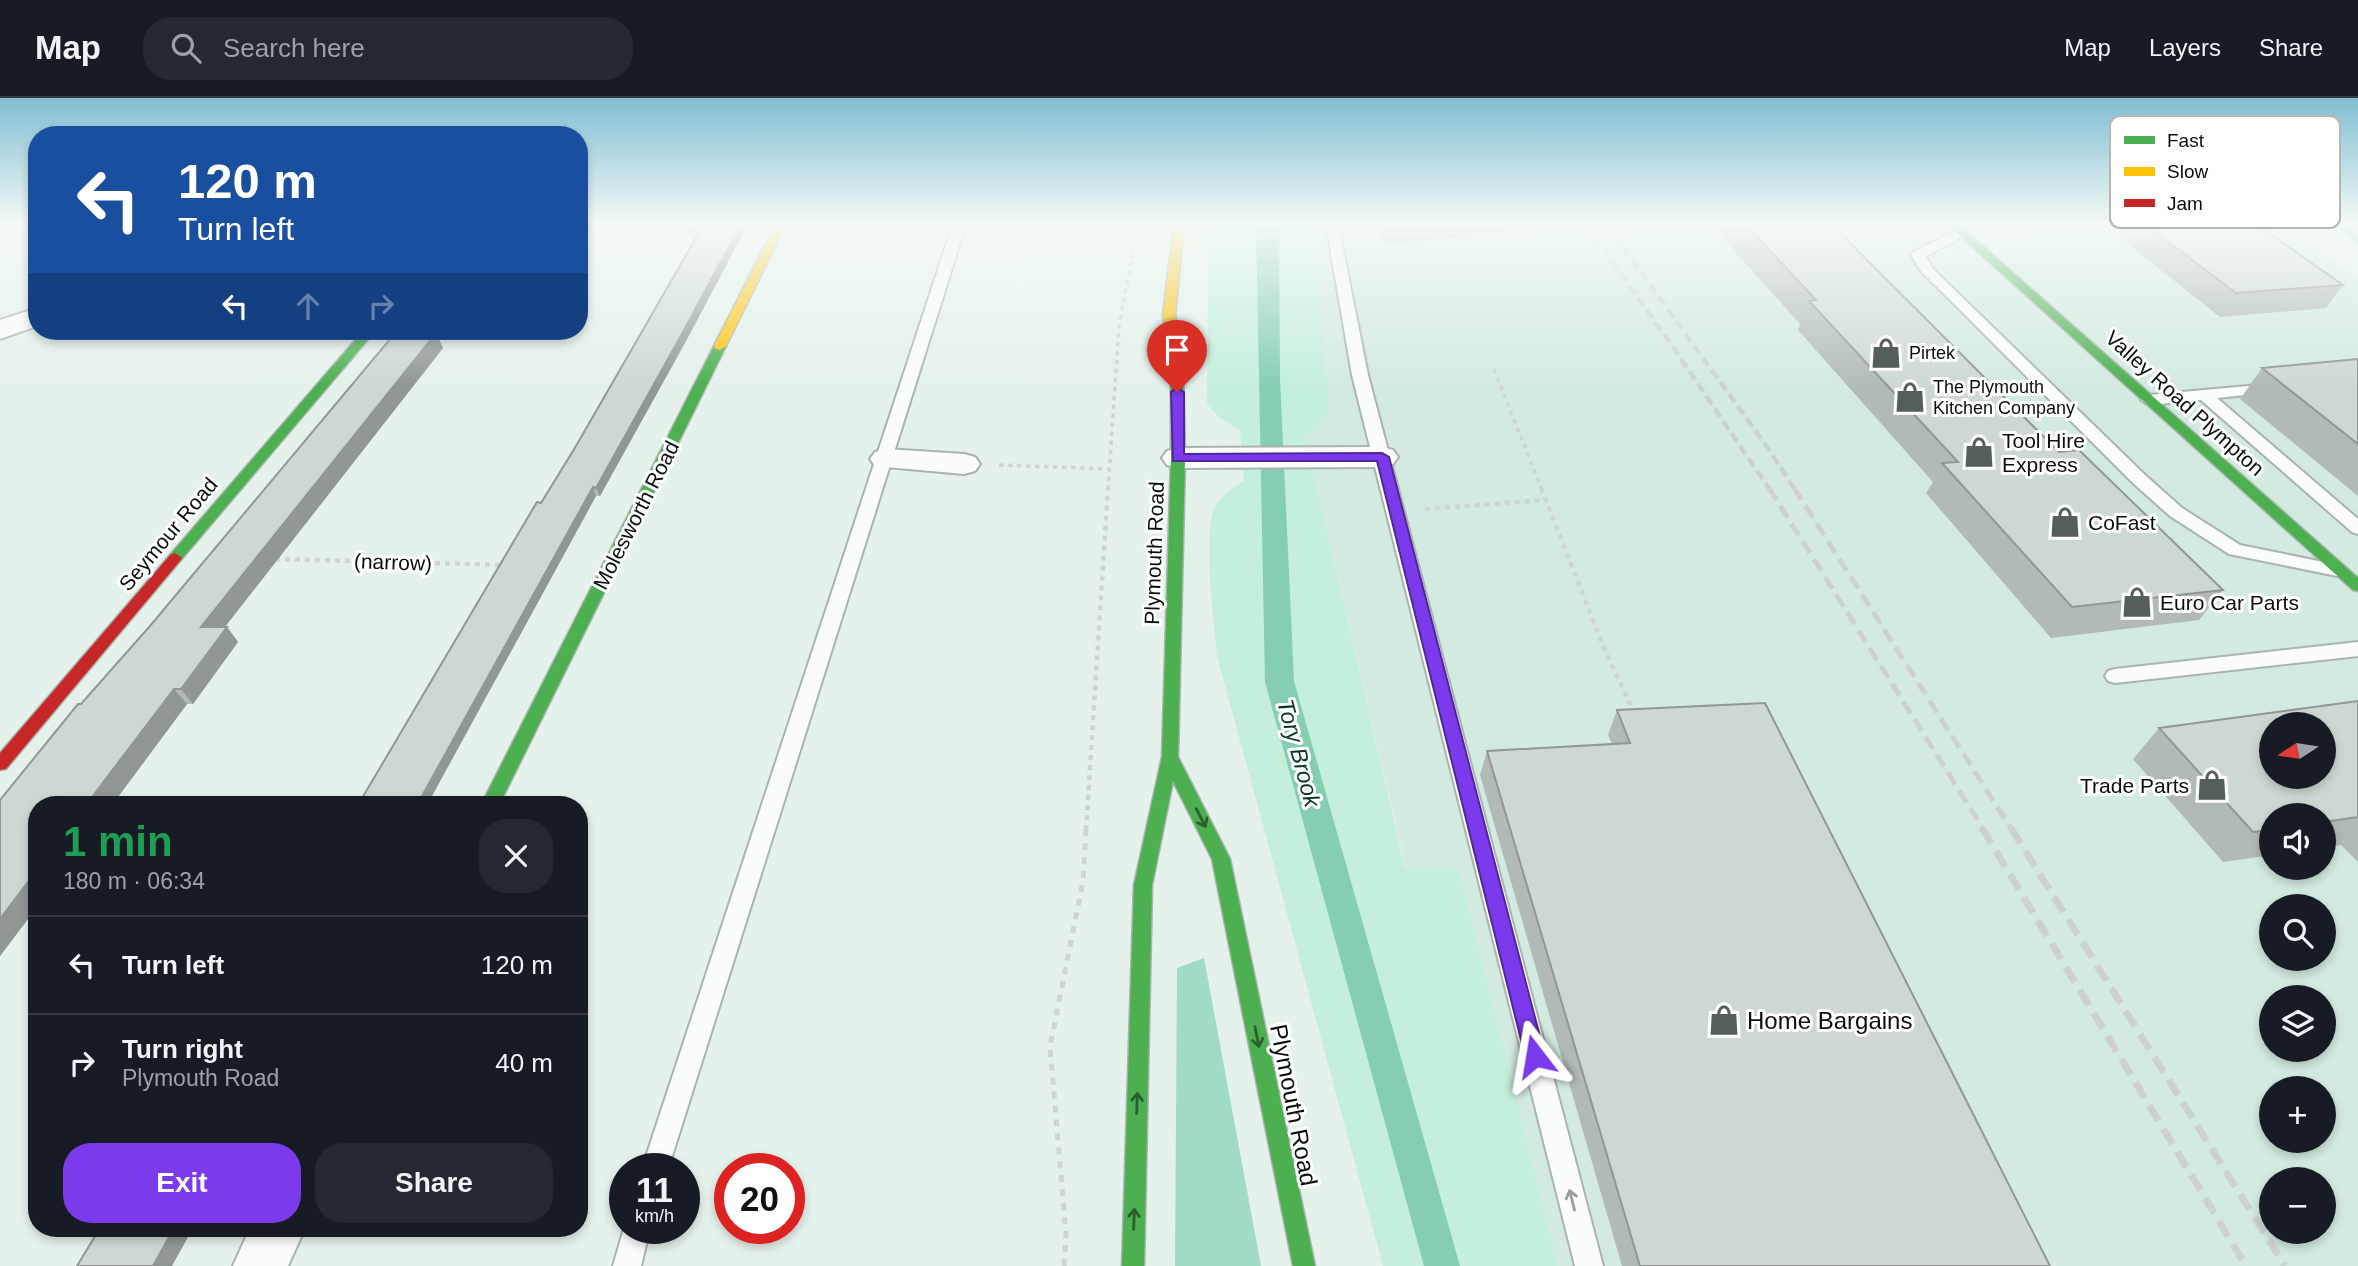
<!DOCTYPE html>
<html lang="en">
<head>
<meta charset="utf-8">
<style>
  body { margin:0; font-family:Helvetica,sans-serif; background:#242831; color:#f1f3f6; height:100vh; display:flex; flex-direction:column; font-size:26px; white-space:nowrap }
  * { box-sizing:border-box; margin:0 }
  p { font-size:23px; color:#9ea1a6 }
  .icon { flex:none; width:38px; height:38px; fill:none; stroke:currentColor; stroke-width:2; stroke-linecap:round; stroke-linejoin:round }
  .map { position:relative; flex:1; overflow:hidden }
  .side { position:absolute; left:28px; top:698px; width:560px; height:441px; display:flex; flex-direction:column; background:#171b24; border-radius:28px; box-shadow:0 4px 10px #0003 }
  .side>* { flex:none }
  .hud { position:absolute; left:28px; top:28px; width:560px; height:214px; border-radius:28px; box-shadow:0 4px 10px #0003; background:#1a4fa0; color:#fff; overflow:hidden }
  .needle { width:46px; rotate:258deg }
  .buttons { position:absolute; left:2259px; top:614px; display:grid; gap:14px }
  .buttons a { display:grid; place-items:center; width:77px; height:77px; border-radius:50%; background:#171b24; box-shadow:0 4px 10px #0003; font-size:35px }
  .speed { position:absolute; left:609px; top:1055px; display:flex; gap:14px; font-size:35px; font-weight:700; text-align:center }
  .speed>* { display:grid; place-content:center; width:91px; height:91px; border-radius:50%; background:#171b24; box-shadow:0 4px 10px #0003; line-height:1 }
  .speed small { font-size:18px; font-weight:400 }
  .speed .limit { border:10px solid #d22; background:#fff; color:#111 }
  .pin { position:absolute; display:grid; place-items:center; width:60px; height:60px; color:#fff; margin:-72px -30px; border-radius:50% 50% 50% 0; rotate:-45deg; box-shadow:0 0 7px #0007 }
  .pin .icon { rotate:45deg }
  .me { position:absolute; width:77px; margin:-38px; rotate:346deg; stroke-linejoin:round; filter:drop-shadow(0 0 5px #0008) }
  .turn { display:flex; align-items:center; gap:24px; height:147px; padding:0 35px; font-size:32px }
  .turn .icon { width:91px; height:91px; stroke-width:2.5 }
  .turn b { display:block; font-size:49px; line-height:60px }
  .lanes { display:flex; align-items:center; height:66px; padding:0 35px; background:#0003; justify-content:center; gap:35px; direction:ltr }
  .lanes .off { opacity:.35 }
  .round { display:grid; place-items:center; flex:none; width:74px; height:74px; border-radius:28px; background:#242831 }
  .head { display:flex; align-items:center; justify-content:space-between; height:119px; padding:0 35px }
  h1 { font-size:42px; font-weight:700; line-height:52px; color:#1e9e55 }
  .primary-button { display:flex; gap:14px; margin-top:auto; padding:14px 35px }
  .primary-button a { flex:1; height:80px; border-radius:28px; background:#7c3aed; color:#fff; font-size:28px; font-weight:700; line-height:80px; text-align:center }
  .primary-button a+a { background:#242831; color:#f1f3f6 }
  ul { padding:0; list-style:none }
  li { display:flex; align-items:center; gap:21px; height:98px; padding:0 35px; border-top:2px solid #363941 }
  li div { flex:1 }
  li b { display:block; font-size:26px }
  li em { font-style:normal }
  header { display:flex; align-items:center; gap:42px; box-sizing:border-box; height:98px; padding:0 35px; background:#171b24; border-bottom:2px solid #363941 }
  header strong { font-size:33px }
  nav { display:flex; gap:38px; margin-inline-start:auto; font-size:24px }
  .search { width:490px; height:63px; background:#242831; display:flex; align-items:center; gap:18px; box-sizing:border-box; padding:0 24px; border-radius:28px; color:#9ea1a6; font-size:26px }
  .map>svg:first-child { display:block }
  .built { fill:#d3eae0; fill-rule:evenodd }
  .green { fill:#c3efdb }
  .forest { fill:#a0dcc3 }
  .water { fill:#85ceb2 }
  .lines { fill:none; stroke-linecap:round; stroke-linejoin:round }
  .stream { fill:#85ceb2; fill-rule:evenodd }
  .lane-casing { stroke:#aab4af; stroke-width:4 }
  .street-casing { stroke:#aab4af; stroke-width:4 }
  .fast-casing { stroke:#aab4af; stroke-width:3 }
  .slow-casing { stroke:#aab4af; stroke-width:3 }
  .jam-casing { stroke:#aab4af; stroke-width:3 }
  .path-far2 { stroke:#d0d4d2; stroke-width:3.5; stroke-dasharray:4.5 4.5; stroke-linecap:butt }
  .path-far1 { stroke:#d0d4d2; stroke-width:4.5; stroke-dasharray:5 5; stroke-linecap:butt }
  .path { stroke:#d0d4d2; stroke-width:5; stroke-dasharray:7 7; stroke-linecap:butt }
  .lane { fill:#fbfdfc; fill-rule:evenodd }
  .street { fill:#fbfdfc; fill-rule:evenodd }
  .fast { fill:#4caf50; fill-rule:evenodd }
  .slow { fill:#ffc107; fill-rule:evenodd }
  .jam { fill:#c62828; fill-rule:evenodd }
  .rail-far2 { stroke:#cdd2d0; stroke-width:4.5; stroke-dasharray:10 5; stroke-linecap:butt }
  .rail-far1 { stroke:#cdd2d0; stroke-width:5; stroke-dasharray:14 7; stroke-linecap:butt }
  .rail { stroke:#cdd2d0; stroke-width:7; stroke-dasharray:18 9; stroke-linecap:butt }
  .wall { fill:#b1bab5 }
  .shaded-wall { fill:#909794 }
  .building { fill:#ced8d3; stroke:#909794; stroke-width:2; fill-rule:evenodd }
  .oneway { stroke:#2a602e }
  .oneway2 { stroke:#9a9e9c }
  .route { fill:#7c3aed; stroke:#51269a; stroke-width:2 }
  .labels { text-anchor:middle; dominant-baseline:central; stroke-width:6; stroke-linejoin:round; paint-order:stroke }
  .far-poi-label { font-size:18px; fill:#08100c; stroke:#fff; text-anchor:start }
  .street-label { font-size:21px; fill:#08100c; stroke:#fff }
  .poi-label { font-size:21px; fill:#08100c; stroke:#fff; text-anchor:start }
  .water-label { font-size:23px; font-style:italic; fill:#073526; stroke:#fff }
  .near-poi-label { font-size:24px; fill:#08100c; stroke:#fff; text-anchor:start }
  .near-street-label { font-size:24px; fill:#08100c; stroke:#fff }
  .key { fill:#fff; stroke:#b5b7b6; stroke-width:2 }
  .key-label { font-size:19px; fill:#08100c }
</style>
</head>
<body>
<header>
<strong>Map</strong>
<div class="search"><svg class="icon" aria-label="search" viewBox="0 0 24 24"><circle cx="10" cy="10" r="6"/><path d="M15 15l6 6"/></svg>Search here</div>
<nav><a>Map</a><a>Layers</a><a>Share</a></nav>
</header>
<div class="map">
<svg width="2358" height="1168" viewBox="0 0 2358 1168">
  <rect width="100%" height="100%" fill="#e5f1eb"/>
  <path class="built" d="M1313,126H2290L2294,137L2358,181V1168H1558L1459,770H1406L1306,340L1330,315ZM2272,626H2324V679H2272ZM2272,718H2324V770H2272ZM2272,808H2324V861H2272ZM2272,900H2324V952H2272ZM2272,990H2324V1043H2272ZM2272,1082H2324V1134H2272Z"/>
  <path class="green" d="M1209,126H1313L1330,315L1306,340L1405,770H1459L1558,1168H1383L1217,558C1214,525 1202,435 1215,409C1221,398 1234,389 1244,383L1240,332L1220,320L1207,306Z"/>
  <path class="forest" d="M1204,860L1261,1168H1175L1177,870Z"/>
  <path class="water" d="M1256,126H1279L1280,281L1294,583L1460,1168H1424L1265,584Z"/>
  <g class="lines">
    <path class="stream" d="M2331,126H2340L2358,139V146Z"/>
    <defs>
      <path id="lane" d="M953,126H966L668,1071H642Z
        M1326,126H1338L1368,277L1603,1168H1575L1352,277Z
        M1961,130L1966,131V137L1926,158L1933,171L2145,377L2182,410L2240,447L2343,468L2346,472L2343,476L2337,478L2229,456L2170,418L2133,385L1921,173L1911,157L1913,154Z
        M2270,286L2278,291L2275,294L2217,300L2358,421V436L2352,434L2201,302L2149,307L2141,302L2149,297Z
        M2358,544V558L2115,585L2108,583L2105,578L2108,573L2115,571Z
        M625,1127V1130H650L641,1168H613Z"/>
      <path id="street" d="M37,210V228L0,241V222Z
        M1382,349L1393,352L1398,359L1393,366L1382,369L1178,370L1167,367L1162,360L1167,353L1178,350Z
        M886,351L964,356L975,359L980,366L975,373L964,376L875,368L870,361L875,354Z
        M250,1130H305L288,1168H233Z"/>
      <path id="fast" d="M1947,126H1958L2358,480V493L2353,492Z
        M363,233H375L180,463H170L168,460L170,457Z
        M720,244L726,248L499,707H481L714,248Z
        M1174,246L1180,250L1183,272L1185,360L1178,659L1230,761L1315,1168H1293L1212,761L1173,683L1152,787L1144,1168H1122L1134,787L1162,659L1171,360V272L1168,250Z"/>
      <path id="slow" d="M776,126H786L726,248L720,252L716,251L714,248Z
        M1174,126H1184L1175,217L1180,250L1174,254L1168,250L1163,217Z"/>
      <path id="jam" d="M175,455L182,460L180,463L6,671L0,672V655L170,457Z"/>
    </defs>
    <use href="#lane" class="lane-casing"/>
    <use href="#street" class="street-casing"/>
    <use href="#fast" class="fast-casing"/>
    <use href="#slow" class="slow-casing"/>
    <use href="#jam" class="jam-casing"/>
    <path class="path-far2" d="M1494,271L1542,392
      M999,367L1110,371
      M1108,392L1119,228L1138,126"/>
    <path class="path-far1" d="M1541,390L1604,550L1635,617
      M1425,411L1545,402
      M275,461L504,467
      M1086,732L1108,390"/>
    <path class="path" d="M1064,1168L1066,1136L1050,949L1083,783L1086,730"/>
    <use href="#lane" class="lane"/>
    <use href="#street" class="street"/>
    <use href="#fast" class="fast"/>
    <use href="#slow" class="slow"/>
    <use href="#jam" class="jam"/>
    <path class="rail-far2" d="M1586,126L1675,252L1770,392
      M1606,126L1768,350L1795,392"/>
    <path class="rail-far1" d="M1769,390L1984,732
      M1794,390L2012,732"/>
    <path class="rail" d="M1982,730L2246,1168
      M2011,730L2285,1168"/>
  </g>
  <path class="wall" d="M619,126H748L686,243L600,398H596L427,707H358L576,348L700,133L621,130Z
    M1374,126H1506L1504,135L1385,146Z
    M1722,126H1831L2059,354L2223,492L2199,522L2051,540L1926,395L1933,384L1798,232L1800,226L1719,136Z
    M2124,126H2256L2343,187L2326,210L2220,219L2118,138Z
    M396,234L436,235L443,250L225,529H227L238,544L193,606H187L112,707H37V809L0,858V702L78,606H81L150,528Z
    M2358,261V398L2240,301L2262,270Z
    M2358,603V764L2341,747L2324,750V718H2272V757L2223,764L2133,661L2159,630Z
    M1617,612L2050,1168H1622L1480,677L1487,653L1612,646L1608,637Z"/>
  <path class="shaded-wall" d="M741,126H748L686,243L600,398L596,390Z
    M436,235L443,250L213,544L201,529Z
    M593,389L596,398L427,707H417Z
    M227,529L238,544L193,606L181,591Z
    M174,591L187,606L112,707H86Z
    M37,772V809L0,858V821Z
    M174,1130H193L172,1168H153Z"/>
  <path class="building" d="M704,126H741L683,234L596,390L593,389L417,707H358L537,404L541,405L576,348Z
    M1745,126H1831L2059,354L2079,352L2223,492L2072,509L1942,365L1958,364L1809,203L1816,202Z
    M2145,126H2256L2343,187L2236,195Z
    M396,234L436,235L201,529H227L181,591H174L86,707H37V772L0,821V702L78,606H81L150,528Z
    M2358,261V346L2262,270Z
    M2358,603V719L2324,724V718H2272V732L2253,734L2159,630ZM2272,626H2324V679H2272Z
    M1765,605L2050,1168H1640L1487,653L1630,645L1617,612Z
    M100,1130H174L153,1168H77Z"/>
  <defs><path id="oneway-shaft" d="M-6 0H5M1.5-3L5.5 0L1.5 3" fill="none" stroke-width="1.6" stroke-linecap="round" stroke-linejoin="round" transform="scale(1.75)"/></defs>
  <g class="oneway">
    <use href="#oneway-shaft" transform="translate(1201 720) rotate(63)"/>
    <use href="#oneway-shaft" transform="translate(1257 939) rotate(79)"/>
    <use href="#oneway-shaft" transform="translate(1137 1005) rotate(-88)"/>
    <use href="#oneway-shaft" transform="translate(1134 1121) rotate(-88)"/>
  </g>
  <use class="oneway2" href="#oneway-shaft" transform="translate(1572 1102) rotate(-104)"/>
  <linearGradient id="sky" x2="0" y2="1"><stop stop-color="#80bed2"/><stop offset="0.43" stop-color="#f3f9f6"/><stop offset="1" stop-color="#f3f9f6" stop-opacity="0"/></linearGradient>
  <rect width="2358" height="290" fill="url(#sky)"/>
  <path class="route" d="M1177,290L1184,294V356L1382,355L1389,359L1545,958L1542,964L1535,967L1528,964L1525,958L1377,363H1173L1171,294Z"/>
  <defs>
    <symbol id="shop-bare" viewBox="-9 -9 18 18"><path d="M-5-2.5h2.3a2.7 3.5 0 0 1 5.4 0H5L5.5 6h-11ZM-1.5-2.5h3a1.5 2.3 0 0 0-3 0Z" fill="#555f5a" stroke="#fff" stroke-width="2.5" paint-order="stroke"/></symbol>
  </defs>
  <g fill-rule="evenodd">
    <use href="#shop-bare" x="1864" y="233" width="44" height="44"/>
    <use href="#shop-bare" x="1888" y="277" width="44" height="44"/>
    <use href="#shop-bare" x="1957" y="332" width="44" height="44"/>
    <use href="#shop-bare" x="2043" y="402" width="44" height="44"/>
    <use href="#shop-bare" x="2115" y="482" width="44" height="44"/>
    <use href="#shop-bare" x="2190" y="665" width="44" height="44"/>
    <use href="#shop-bare" x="1702" y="900" width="44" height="44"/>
  </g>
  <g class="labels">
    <g class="far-poi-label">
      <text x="1909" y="255">Pirtek</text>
      <text x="1933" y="289">The Plymouth<tspan x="1933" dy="21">Kitchen Company</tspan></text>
    </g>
    <g class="street-label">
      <text transform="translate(2185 305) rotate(42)">Valley Road Plympton</text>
      <text transform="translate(636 417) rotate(-63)">Molesworth Road</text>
      <text transform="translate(168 436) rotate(-50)">Seymour Road</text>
      <text transform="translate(1154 455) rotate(-88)">Plymouth Road</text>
      <text transform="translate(393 464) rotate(2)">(narrow)</text>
    </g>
    <g class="poi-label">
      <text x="2002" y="342">Tool Hire<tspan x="2002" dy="24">Express</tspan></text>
      <text x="2088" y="424">CoFast</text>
      <text x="2160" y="504">Euro Car Parts</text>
      <text x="2189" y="687" text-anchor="end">Trade Parts</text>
    </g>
    <g class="water-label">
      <text transform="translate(1299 655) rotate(75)">Tory Brook</text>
    </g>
    <g class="near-poi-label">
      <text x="1747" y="922">Home Bargains</text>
    </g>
    <g class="near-street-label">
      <text transform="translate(1294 1007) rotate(79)">Plymouth Road</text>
    </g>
  </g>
  <rect x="2110" y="18" width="230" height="112" rx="10" class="key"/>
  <rect x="2124" y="38" width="31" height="8" fill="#4caf50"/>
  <rect x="2124" y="69" width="31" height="9" fill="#ffc107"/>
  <rect x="2124" y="101" width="31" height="8" fill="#c62828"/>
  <g class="key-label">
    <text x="2167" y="49">Fast</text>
    <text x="2167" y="80">Slow</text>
    <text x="2167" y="112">Jam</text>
  </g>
</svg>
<div class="buttons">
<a><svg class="needle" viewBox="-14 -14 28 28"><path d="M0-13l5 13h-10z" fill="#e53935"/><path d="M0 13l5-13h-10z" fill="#9ea1a6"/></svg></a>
<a><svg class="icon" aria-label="sound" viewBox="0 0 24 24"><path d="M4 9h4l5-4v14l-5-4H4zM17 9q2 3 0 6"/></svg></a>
<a><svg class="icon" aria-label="search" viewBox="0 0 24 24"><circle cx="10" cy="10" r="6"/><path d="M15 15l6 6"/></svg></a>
<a><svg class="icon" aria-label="layers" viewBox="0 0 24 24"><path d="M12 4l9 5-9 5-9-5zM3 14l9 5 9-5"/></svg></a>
<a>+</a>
<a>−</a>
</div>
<div class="speed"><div>11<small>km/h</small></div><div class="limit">20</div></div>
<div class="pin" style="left:1177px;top:294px;background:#d93025"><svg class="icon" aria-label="arrive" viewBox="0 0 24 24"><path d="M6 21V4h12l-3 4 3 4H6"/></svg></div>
<svg class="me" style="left:1535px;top:958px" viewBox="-20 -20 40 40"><path d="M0-17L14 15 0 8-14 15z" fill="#7c3aed" stroke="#fff" stroke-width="4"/></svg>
<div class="hud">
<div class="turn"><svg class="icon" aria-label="left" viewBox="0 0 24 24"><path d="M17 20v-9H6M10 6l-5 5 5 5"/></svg><div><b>120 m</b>Turn left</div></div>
<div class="lanes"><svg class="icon" aria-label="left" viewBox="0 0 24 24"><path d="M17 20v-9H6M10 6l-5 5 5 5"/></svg><svg class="icon off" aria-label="ahead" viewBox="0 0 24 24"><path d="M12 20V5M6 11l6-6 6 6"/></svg><svg class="icon off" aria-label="right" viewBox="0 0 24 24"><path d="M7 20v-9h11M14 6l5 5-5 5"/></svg></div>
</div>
<section class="side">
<div class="head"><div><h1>1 min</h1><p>180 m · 06:34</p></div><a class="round"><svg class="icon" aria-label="close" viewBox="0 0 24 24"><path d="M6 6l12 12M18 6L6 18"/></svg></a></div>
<ul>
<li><svg class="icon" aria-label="left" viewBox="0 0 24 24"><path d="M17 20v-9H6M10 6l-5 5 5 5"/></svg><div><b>Turn left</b></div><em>120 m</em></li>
<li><svg class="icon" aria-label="right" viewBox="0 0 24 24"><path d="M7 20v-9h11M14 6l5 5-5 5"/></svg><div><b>Turn right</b><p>Plymouth Road</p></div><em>40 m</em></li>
</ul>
<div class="primary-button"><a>Exit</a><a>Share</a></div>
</section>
</div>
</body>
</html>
